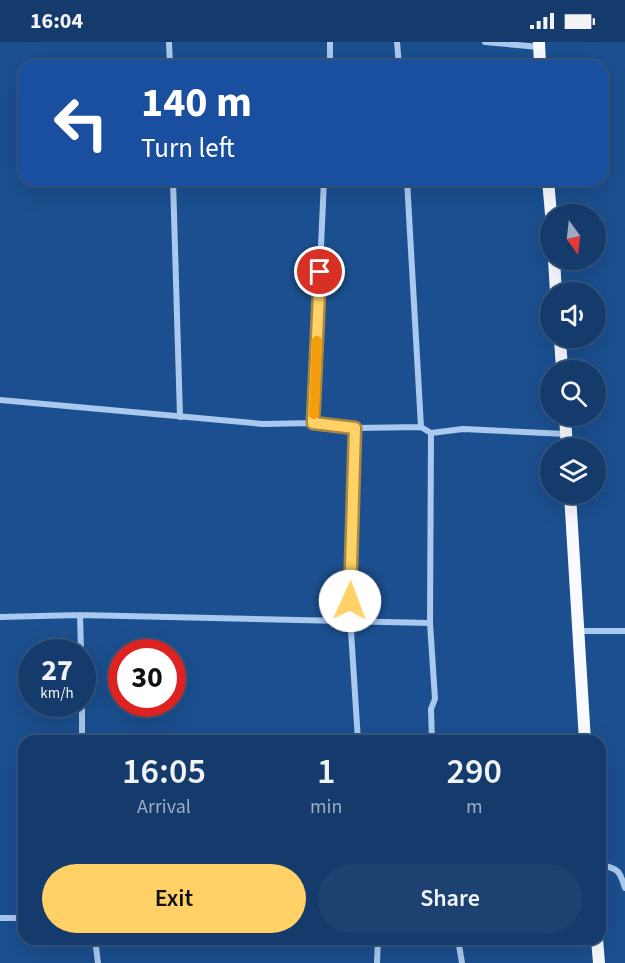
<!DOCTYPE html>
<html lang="en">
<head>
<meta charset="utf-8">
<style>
  body { margin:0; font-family:"Source Sans 3",sans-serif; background:#1d4271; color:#f1f3f6; height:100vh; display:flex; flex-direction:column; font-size:22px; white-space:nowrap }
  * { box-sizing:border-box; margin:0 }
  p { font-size:20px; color:#9dadc1 }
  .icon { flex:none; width:33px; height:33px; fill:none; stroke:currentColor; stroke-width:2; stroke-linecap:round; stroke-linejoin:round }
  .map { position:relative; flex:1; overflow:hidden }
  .side { position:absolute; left:18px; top:693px; width:588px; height:210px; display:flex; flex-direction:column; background:#143b6b; border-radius:18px; box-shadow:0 6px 24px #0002,0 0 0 2px #33557e }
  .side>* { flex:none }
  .top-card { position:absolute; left:18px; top:18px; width:590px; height:126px; border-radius:18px; box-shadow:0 6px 24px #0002,0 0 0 2px #33557e; background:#1a4fa0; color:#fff; overflow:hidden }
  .needle { width:39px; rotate:165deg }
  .tools { position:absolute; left:540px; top:162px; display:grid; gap:12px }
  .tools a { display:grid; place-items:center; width:66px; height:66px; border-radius:50%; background:#143b6b; box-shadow:0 6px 24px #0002,0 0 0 2px #33557e; font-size:30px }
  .speed { position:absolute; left:18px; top:597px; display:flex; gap:12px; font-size:30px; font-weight:700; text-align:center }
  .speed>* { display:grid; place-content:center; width:78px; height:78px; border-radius:50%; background:#143b6b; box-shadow:0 6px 24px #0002,0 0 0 2px #33557e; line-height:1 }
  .speed small { font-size:15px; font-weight:400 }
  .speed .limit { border:9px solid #d22; background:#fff; color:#111 }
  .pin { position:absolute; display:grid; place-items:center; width:51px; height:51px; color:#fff; margin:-26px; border:3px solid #fff; border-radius:50%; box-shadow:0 2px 6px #0007 }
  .me { position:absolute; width:66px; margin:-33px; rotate:2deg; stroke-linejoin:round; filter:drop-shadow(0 0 4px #0008) }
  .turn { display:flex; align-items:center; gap:21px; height:126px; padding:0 24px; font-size:27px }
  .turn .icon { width:78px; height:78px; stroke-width:2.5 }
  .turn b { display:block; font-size:42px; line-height:51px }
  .eta { display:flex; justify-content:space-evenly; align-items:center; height:102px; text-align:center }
  .eta b { font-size:36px; font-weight:600; line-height:42px }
  .cta { display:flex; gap:12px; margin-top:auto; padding:12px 24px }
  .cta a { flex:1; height:69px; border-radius:36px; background:#ffd166; color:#111; font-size:24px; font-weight:600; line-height:69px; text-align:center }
  .cta a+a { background:#1d4271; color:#f1f3f6 }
  .status { display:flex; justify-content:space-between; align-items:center; height:42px; padding:0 30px; background:#143b6b; direction:ltr }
  .status svg { height:16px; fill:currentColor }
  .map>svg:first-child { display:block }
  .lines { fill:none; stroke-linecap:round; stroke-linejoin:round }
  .minor { stroke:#a9c9ee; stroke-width:6 }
  .trunk { stroke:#f8faff; stroke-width:12 }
  .route-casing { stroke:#a68842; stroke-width:15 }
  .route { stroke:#ffd166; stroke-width:10 }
  .slow { stroke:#f59e0b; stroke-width:10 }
</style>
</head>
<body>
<div class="status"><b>16:04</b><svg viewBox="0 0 49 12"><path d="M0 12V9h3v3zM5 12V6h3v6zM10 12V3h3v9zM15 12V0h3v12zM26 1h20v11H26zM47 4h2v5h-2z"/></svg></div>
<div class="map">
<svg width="625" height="921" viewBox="0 0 625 921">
  <rect width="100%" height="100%" fill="#1b4f8f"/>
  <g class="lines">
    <path class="minor" d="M169,0L170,24
      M397,0L399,24
      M485,0L539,5
      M330,24V0
      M173,138L180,375
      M407,138L421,385
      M0,358L263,382L313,381L355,386L421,385L431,391L463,387L566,392
      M313,381L324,138
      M355,386L348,542L358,699
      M431,391L430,581L435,657L431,667L432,699
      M80,573L81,610
      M0,575L80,573L430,581
      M579,589H625
      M82,662V699
      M600,823C618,826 620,829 625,846
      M0,876H24
      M95,897L98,921
      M458,897L462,921
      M377,921L378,897"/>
    <path class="trunk" d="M539,0L540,24
      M548,138L551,172
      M554,218L556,250
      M560,296L562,328
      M565,374L567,406
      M570,452L585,699
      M597,897L599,921"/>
  </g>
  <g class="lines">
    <defs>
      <path id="route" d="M320,230L313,381L355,386L350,559"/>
    </defs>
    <use href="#route" class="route-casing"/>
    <use href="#route" class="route"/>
    <path class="slow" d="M314,372L317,299"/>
  </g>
</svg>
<div class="tools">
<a><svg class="needle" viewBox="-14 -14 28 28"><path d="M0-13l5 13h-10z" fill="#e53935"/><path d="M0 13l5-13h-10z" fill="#9dadc1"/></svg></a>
<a><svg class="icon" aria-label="sound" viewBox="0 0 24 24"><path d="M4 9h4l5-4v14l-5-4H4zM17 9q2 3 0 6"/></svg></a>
<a><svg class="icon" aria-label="search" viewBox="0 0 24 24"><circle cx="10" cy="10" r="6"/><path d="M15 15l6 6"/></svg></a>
<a><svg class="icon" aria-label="layers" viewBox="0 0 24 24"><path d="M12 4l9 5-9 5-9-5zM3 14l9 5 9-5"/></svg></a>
</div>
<div class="speed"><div>27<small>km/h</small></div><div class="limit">30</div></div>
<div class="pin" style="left:320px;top:230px;background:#d93025"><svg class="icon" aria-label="arrive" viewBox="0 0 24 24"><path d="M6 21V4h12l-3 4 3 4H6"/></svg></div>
<svg class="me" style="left:350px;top:559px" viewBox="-20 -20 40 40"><circle r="19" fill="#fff"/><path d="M0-13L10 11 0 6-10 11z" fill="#ffd166"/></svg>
<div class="top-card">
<div class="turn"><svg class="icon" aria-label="left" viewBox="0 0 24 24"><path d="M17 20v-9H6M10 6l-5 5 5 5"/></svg><div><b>140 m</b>Turn left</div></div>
</div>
<section class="side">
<div class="eta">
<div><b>16:05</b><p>Arrival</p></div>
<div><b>1</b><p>min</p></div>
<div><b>290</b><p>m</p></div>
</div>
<div class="cta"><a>Exit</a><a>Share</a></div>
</section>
</div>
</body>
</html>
